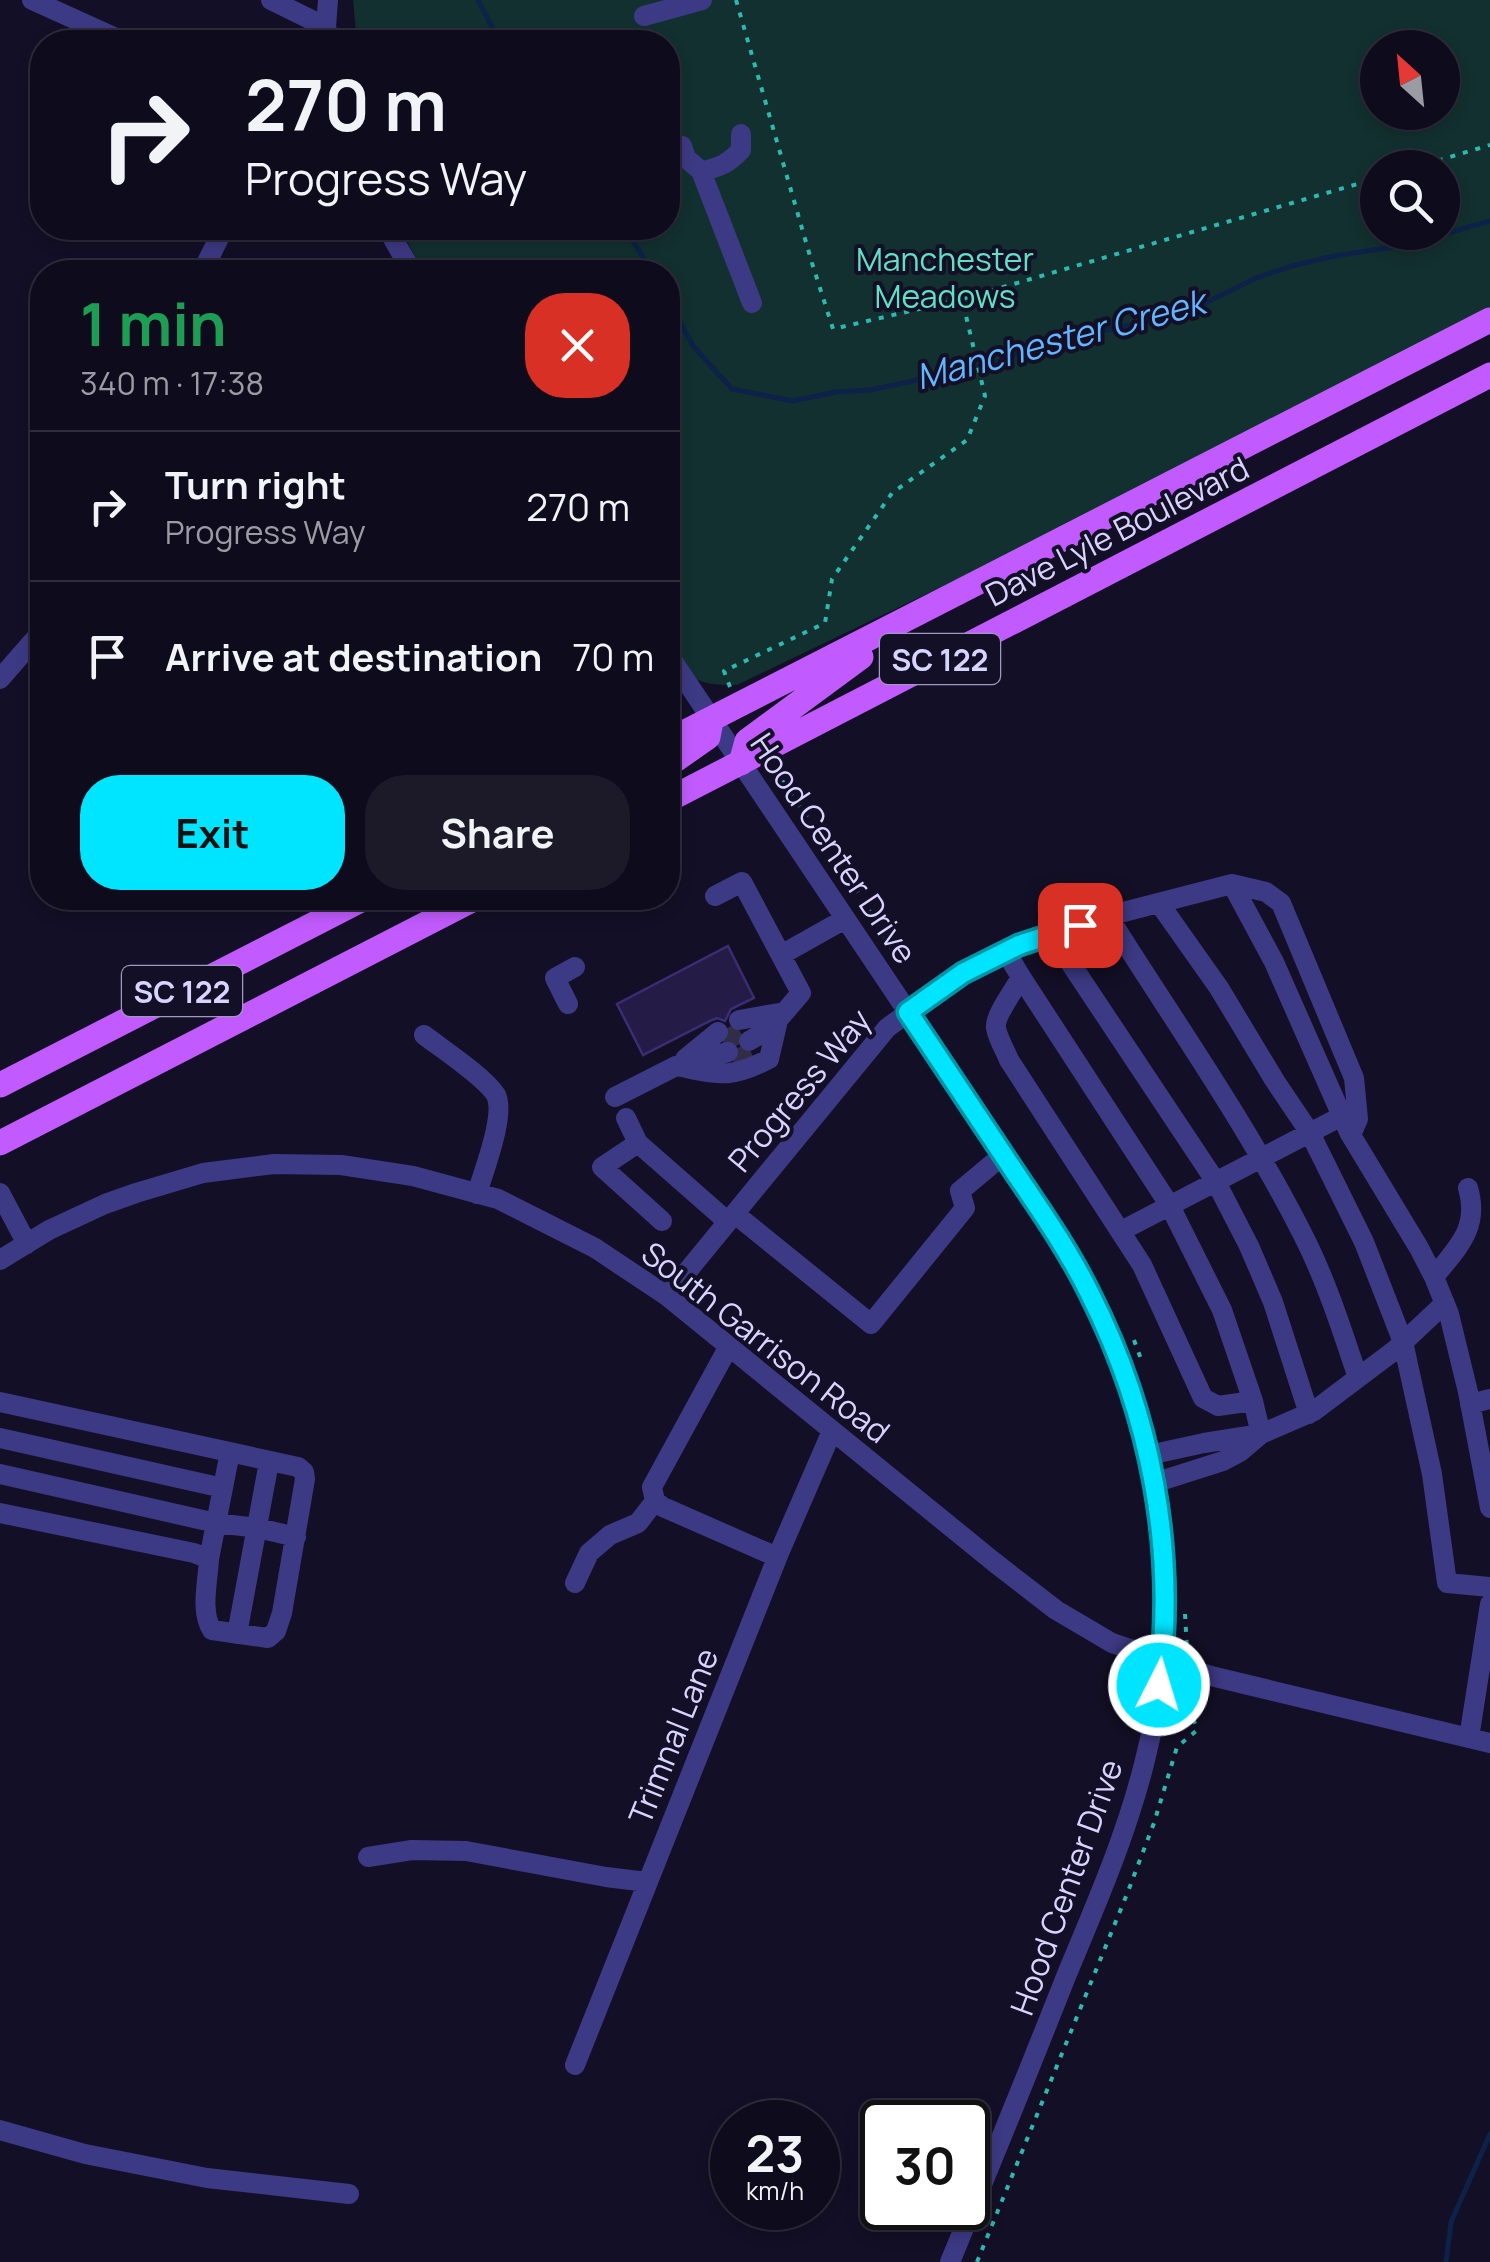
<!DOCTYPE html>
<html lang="en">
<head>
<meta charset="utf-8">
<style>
  body { margin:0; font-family:Manrope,sans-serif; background:#1c1929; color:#f1f3f6; height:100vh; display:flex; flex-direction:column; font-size:38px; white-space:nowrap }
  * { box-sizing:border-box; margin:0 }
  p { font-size:32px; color:#9b9ba3 }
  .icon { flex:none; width:55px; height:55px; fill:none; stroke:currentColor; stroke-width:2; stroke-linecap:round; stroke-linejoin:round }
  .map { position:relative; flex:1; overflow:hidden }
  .details { position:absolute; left:30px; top:260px; width:650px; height:650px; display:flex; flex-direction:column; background:#0e0b1c; border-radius:40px; box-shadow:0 5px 15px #0003,0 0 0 2px #2e2b3b }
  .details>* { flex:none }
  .top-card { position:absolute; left:30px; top:30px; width:650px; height:210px; border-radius:40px; box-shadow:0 5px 15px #0003,0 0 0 2px #2e2b3b; background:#0e0b1c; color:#f1f3f6; overflow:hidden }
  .needle { width:65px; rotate:333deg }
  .controls { position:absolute; left:1360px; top:30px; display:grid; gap:20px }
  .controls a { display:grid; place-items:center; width:100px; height:100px; border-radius:50%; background:#0e0b1c; box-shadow:0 5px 15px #0003,0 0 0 2px #2e2b3b; font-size:50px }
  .speed { position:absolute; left:710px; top:2100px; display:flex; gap:20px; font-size:50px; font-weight:700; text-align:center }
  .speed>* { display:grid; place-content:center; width:130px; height:130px; border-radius:50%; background:#0e0b1c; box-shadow:0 5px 15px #0003,0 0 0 2px #2e2b3b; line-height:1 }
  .speed small { font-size:25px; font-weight:400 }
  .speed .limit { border:5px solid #111; border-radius:15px; background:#fff; color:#111 }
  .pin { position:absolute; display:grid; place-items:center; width:85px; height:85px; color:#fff; margin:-42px; border-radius:20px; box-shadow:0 5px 15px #0006 }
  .me { position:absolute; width:110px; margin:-55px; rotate:5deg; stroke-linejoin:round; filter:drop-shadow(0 0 8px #0008) }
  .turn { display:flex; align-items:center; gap:35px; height:210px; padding:0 50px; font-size:45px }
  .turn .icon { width:130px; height:130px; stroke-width:2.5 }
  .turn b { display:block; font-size:70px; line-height:85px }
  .round { display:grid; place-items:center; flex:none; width:105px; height:105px; border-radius:40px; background:#1c1929 }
  .overview { display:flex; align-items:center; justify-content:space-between; height:170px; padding:0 50px }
  h1 { font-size:60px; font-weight:700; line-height:75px; color:#1e9e55 }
  .action { display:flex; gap:20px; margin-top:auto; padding:20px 50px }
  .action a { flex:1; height:115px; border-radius:40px; background:#00e5ff; color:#111; font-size:40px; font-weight:700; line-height:115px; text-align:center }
  .action a+a { background:#1c1929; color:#f1f3f6 }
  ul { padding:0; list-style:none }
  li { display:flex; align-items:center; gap:30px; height:150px; padding:0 50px; border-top:2px solid #2e2b3b }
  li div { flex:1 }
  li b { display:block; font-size:38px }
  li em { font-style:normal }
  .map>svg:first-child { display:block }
  .green { fill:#12302f; fill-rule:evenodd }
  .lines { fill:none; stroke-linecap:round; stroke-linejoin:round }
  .stream { stroke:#0c2248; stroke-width:5 }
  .building { fill:#241b47; stroke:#3b2d73; stroke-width:2.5 }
  .minor-tunnel { stroke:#312d47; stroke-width:20; stroke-dasharray:20 10; stroke-linecap:butt }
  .path { stroke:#2fb8b0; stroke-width:4; stroke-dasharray:5 8; stroke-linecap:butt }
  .minor { stroke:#3d3a85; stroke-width:20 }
  .major { stroke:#c25bff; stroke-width:25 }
  .route-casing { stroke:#0095a6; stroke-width:25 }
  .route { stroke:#00e5ff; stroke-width:18 }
  .labels { text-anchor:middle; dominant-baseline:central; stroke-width:8; stroke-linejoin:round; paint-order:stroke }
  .shield { fill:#130f26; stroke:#9e99be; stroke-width:2.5 }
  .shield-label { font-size:30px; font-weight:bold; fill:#d9d4ff }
  .park-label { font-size:32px; fill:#5fe0c0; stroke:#130f26 }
  .street-label { font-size:32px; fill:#d9d4ff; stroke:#130f26 }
  .water-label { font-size:35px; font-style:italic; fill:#62b6ff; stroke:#130f26 }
</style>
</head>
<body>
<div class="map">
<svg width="1490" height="2262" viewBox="0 0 1490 2262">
  <rect width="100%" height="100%" fill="#130f26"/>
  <path class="green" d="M353,0H1490V310L1120,501L737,685C694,685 690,680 668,645V272H422L401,228H668V42H357ZM1378,48H1442V112H1378ZM1378,168H1442V232H1378Z"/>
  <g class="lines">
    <path class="stream" d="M478,0L500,42
      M625,228L652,272
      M668,300L693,346L732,389L793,401L836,392L870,390L992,364L1045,343L1149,321L1191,310L1256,278L1292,266L1334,256L1406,245L1490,221
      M1446,2262L1451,2222L1490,2134"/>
  </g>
  <path class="building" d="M728,946L754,998L731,1009L725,1021L717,1018L712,1020L643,1055L617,1004Z"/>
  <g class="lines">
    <path class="minor-tunnel" d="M723,1042L744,1030
      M733,1061L755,1051"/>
    <path class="path" d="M736,0L812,263L833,329L962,299
      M1413,168L1490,145
      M730,687L724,671L825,623L832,579L892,493L967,440L985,396L962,299L1378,178
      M775,770L860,895L895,955
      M1134,1340L1141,1359
      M1185,1614L1187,1649
      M977,2262L1127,1894L1154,1823L1177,1747L1196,1731V1726L1188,1706L1189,1689"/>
    <path class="minor" d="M32,0L125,42
      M271,0L326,27
      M328,0L326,27L330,42
      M644,16L702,0
      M682,146L686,158L701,171C719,168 729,163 741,150V134
      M701,171L752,303
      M387,228L412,272
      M202,272L224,228
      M668,654L1058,1236C1079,1273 1100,1311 1116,1351C1169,1480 1179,1625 1145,1760C1127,1834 1096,1904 1067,1974C1029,2070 990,2166 950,2262
      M0,679L42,631
      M1232,884L1274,962L1349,1132L1419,1248L1434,1277L1449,1314L1468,1392L1490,1508
      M715,896L742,882L801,993L771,1028L749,1041
      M1159,903L1219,988L1275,1081L1310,1133L1364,1242L1403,1342L1432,1474L1447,1583L1490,1587
      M1108,916C1174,1021 1247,1124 1303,1235C1326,1280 1342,1330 1358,1378
      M1051,934L1216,1182L1249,1246L1273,1302L1309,1414
      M1006,952L1021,977C1014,991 994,1016 996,1028C998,1039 1005,1050 1009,1060L1142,1265L1203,1398L1218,1406L1253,1401L1261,1434
      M781,955L845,919
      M1021,977L1170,1206L1222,1310L1253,1401
      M568,1004L555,978L575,967
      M739,1020L785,1012
      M424,1035C442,1049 485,1077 496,1095C506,1115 483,1172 477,1194
      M685,1059L718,1032
      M676,1066C718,1074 729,1080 769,1059L778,1020
      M615,1097L676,1066L728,1052
      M626,1118L638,1143L728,1222
      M638,1143L602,1167L662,1221
      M0,1193L27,1244
      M735,1214L871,1324L965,1208L960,1191L1003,1155
      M1121,1231L1342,1116
      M0,1260L49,1230L105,1204L136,1193L203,1173L274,1164L341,1165L413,1176L498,1199L595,1248L667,1296L994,1562L1056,1610L1112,1643L1211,1676L1490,1743
      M1434,1277C1457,1248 1480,1228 1468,1188
      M667,1296L887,1028L963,973L1019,945L1108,916L1232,884L1266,892L1281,903L1354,1078L1358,1119L1351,1135
      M729,1346L652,1487L655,1501L663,1507L777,1557
      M0,1402L298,1467L304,1472L305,1479L282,1613L276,1631L268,1638L212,1630C200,1612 208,1581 209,1559L194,1553L0,1513
      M1470,1404L1490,1399
      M0,1438L223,1488
      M1149,1455L1204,1443L1261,1434L1314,1411L1395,1350L1445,1303
      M0,1474L216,1523L258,1528L296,1537
      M1154,1483L1223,1461L1240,1452L1260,1435
      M209,1559L230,1452
      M575,1583L589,1553L610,1535L638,1523L655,1501
      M237,1634L269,1462
      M1469,1738L1490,1604
      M368,1857L412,1850L466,1851L606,1877L647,1882
      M575,2065L779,1553L832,1431
      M0,2130L85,2154L207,2178L349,2194"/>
    <path class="major" d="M668,741L1490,320
      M741,763L747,741L861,657
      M668,765L708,737L711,721
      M668,800L1490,375
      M0,1085L365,898
      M0,1143L476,898"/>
  </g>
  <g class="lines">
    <defs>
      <path id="route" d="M1080,925L1019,945L963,973L908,1012C943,1065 979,1118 1014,1171C1041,1211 1069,1251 1090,1294C1151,1415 1177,1550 1159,1685"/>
    </defs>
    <use href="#route" class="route-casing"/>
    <use href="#route" class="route"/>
  </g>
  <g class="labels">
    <g class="shield">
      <rect x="880" y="634" width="120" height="50" rx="8"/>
      <rect x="122" y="966" width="120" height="50" rx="8"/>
    </g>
    <g class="shield-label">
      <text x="940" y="659">SC 122</text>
      <text x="182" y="991">SC 122</text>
    </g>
    <g class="park-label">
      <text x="945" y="259">Manchester<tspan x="945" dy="37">Meadows</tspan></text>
    </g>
    <g class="street-label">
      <text transform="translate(1117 531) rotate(-27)">Dave Lyle Boulevard</text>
      <text transform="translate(834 848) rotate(56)">Hood Center Drive</text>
      <text transform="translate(799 1090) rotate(-50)">Progress Way</text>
      <text transform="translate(766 1342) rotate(38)">South Garrison Road</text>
      <text transform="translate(673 1736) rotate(-68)">Trimnal Lane</text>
      <text transform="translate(1066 1887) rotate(-70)">Hood Center Drive</text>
    </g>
    <g class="water-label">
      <text transform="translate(1060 339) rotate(-15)">Manchester Creek</text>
    </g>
  </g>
</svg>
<div class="controls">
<a><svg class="needle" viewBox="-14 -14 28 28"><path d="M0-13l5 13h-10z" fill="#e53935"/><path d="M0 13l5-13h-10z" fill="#9b9ba3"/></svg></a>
<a><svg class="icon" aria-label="search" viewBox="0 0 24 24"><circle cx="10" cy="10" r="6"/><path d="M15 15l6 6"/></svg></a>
</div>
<div class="speed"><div>23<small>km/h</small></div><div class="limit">30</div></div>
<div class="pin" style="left:1080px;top:925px;background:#d93025"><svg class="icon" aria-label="arrive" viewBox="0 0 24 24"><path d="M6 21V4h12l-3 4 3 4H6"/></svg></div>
<svg class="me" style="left:1159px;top:1685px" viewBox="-20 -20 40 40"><circle r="17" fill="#00e5ff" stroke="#fff" stroke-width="3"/><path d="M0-11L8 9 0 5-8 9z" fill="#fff"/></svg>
<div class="top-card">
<div class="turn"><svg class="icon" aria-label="right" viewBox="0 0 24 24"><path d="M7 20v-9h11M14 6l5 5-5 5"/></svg><div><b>270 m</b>Progress Way</div></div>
</div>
<section class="details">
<div class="overview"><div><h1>1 min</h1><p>340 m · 17:38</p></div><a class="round" style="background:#d93025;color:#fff"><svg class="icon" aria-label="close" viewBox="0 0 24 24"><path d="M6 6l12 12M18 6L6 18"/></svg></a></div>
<ul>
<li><svg class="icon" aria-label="right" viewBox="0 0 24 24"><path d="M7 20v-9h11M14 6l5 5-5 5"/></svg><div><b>Turn right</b><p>Progress Way</p></div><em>270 m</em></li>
<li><svg class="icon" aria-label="arrive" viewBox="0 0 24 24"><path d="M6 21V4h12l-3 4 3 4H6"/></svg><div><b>Arrive at destination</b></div><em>70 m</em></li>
</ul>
<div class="action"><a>Exit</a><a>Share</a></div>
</section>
</div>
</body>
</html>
